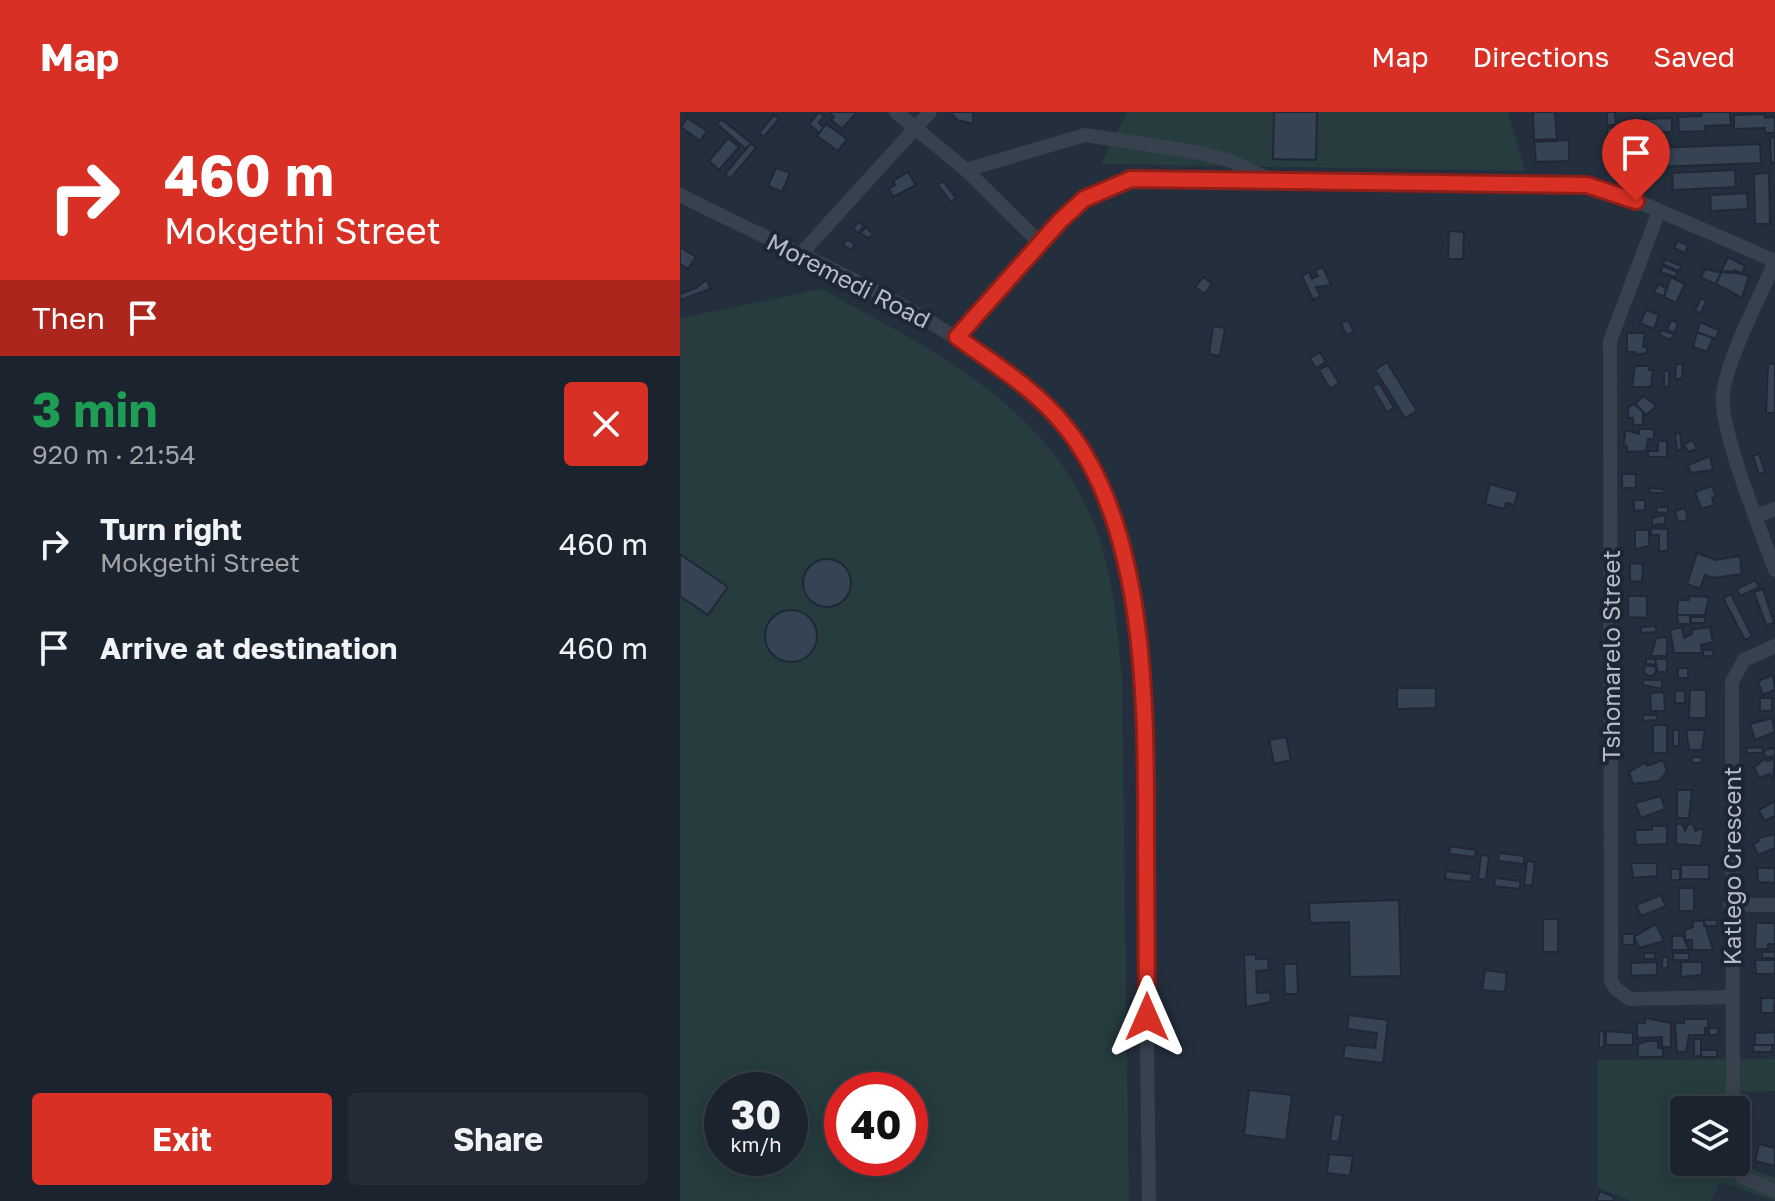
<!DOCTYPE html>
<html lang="en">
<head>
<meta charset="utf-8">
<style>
  body { margin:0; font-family:"Golos Text",sans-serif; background:#242b36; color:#f1f3f6; height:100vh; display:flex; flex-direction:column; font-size:30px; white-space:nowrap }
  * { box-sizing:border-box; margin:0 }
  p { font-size:26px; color:#a0a4aa }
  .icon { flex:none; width:44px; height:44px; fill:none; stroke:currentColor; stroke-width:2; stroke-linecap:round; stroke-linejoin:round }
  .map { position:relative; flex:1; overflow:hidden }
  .side { display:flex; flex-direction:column; background:#1b232e; width:680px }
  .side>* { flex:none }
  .guide { background:#d93025; color:#fff; overflow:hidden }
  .controls { position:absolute; left:990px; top:984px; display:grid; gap:16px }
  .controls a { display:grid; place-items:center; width:80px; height:80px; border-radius:8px; background:#1b232e; box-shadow:0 4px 20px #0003,0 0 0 2px #39404a; font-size:40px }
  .speed { position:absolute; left:24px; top:960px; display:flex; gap:16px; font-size:40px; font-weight:700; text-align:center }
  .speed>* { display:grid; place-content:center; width:104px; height:104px; border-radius:50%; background:#1b232e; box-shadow:0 4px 20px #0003,0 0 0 2px #39404a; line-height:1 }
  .speed small { font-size:20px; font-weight:400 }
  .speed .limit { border:12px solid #d22; background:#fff; color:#111 }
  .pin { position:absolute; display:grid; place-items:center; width:68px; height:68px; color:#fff; margin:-82px -34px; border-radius:50% 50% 50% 0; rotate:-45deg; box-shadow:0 0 8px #0007 }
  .pin .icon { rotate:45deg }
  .me { position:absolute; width:88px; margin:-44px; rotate:0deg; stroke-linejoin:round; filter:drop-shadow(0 0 6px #0008) }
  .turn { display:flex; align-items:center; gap:28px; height:168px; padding:0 32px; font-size:36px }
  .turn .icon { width:104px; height:104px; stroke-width:2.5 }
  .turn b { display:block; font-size:56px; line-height:68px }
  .then { display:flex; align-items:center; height:76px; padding:0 32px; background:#0003; gap:16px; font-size:30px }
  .round { display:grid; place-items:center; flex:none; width:84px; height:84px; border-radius:8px; background:#242b36 }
  .head { display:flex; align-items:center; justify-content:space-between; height:136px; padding:0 32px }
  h1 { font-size:48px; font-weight:700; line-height:60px; color:#1e9e55 }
  .cta { display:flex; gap:16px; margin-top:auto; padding:16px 32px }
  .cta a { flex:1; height:92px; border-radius:8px; background:#d93025; color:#fff; font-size:32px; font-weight:700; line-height:92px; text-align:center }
  .cta a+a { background:#242b36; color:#f1f3f6 }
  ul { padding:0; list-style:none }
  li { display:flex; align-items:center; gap:24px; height:104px; padding:0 32px }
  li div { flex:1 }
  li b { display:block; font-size:30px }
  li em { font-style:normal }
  header { display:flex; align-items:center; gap:48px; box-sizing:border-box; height:112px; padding:0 40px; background:#d93025; color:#fff }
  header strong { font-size:38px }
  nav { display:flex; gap:44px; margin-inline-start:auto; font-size:28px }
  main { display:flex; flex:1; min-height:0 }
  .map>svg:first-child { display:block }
  .green { fill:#263c3f; fill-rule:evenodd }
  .building { fill:#364354; stroke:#1f2835; stroke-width:2 }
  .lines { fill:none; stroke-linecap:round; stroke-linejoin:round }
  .minor { stroke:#38414e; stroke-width:14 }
  .route-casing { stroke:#8d1f18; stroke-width:20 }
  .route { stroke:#d93025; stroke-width:14 }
  .labels { text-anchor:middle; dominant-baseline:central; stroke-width:8; stroke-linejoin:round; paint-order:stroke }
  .street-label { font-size:24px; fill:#b4bcc9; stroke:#1d2633 }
</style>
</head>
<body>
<header>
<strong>Map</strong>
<nav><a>Map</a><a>Directions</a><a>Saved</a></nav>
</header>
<main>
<section class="side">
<div class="guide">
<div class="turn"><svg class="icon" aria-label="right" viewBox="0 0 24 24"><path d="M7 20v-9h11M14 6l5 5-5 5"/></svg><div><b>460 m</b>Mokgethi Street</div></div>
<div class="then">Then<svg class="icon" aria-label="arrive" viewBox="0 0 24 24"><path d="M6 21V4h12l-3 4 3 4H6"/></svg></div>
</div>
<div class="head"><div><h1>3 min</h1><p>920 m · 21:54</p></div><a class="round" style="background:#d93025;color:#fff"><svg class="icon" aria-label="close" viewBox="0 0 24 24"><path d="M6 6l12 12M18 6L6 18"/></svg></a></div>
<ul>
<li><svg class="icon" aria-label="right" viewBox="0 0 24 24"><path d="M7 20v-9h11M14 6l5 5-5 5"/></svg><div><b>Turn right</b><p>Mokgethi Street</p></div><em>460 m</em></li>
<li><svg class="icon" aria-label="arrive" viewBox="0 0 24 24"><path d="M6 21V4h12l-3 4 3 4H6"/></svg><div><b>Arrive at destination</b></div><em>460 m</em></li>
</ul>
<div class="cta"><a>Exit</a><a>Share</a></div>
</section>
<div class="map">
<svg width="1095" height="1089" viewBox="0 0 1095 1089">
  <rect width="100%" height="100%" fill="#242f3e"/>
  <path class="green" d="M447,0H828L845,59L421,52Z
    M141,177C252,238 375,296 419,425C434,471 438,521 442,569L449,1089H0V206ZM42,978H110V1046H42ZM162,978H230V1046H162Z
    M1095,947V979L1062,980L1064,1054L1095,1066V1089L1040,1070L1031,1089H951L918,1075V948ZM1004,998H1056V1050H1004Z"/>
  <path class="building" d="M139,0L144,4L139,11L143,15L139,21L129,12Z
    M149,0H175L176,1L162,17L151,8L154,5Z
    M270,0H293V12L277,8Z
    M594,0H637L636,48L593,47Z
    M853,0H875L877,27L854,28Z
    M927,0H935L936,13H927Z
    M1021,0H1050L1051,13L1025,14V19L999,20L998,5L1021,4Z
    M1085,2V6L1095,5V21H1085V16L1054,17V3Z
    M94,3L99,7L84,25L79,21Z
    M7,6L27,19L20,29L1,15Z
    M992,6V20L966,21V26L928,31L927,16L963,11L962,7Z
    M41,7L71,31L66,37L37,12Z
    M146,12L167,27L158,39L137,24Z
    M1095,25V50L1091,51L1090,26Z
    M48,26L59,35L39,58L29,49Z
    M889,28V49L856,50L854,30Z
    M71,31L76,36L50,67L45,62Z
    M1080,32L1081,51L950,56L949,37Z
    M96,56L110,61L102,80L88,74Z
    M1055,58L1056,75L993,78L992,61Z
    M228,60L236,73L213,85L209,77L215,73L213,69Z
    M1089,61L1090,112H1075L1074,62Z
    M263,69L276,86L271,90L258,73Z
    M1067,81L1068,97L1031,99L1030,83Z
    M178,110L184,114L178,121L173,117Z
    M186,115L193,122L189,126L180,121Z
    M769,119L784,120L783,147H768Z
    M167,127L175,132L171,138L163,133Z
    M997,129L1008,133L1005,141L994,136Z
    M0,135L16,145L8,157L0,152Z
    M1048,145L1065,154L1062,161L1054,158L1052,161L1041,160Z
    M985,147L1001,154L999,159L983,152Z
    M983,154L997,160L995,165L980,160Z
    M643,155L651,173L636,175L640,184L633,188L622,164L629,160L632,167L638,164L635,158Z
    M1025,157L1041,161L1036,172L1021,166Z
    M1048,159L1069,164L1062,186L1036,172L1041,160Z
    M523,165L532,172L524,182L515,175Z
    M991,165L1005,172L996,191L984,185Z
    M27,167L30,177L0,188V182L16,176Z
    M978,172L986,176L984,185L974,180Z
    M1021,186L1026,189L1021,201L1015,199Z
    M966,198L979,203L974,217L960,211Z
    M668,208L674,220L666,223L661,211Z
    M991,208L998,211L994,221L987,218Z
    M1020,210L1039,218L1036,227L1017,220Z
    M533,214L545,216L540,244L529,242Z
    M981,218L994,222L991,228L979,223Z
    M1017,220L1033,226L1027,240L1013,235Z
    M947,221H965L963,235H967V241L955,243V240H947Z
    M640,240L646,250L636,256L630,246Z
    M707,250L737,299L725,306L695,258Z
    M996,252H1003L1002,267H995Z
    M1088,252H1095V301H1086Z
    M648,253L659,271L650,277L639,258Z
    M955,254H969V258H973L971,275H952Z
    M984,259H989V275H984Z
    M699,271L714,296L707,300L692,275Z
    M963,284L977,294L966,303L955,292Z
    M954,292L963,300V313H953V306H948V295Z
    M959,317H974V327H968L966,339L947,340V334H944L945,318L959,322Z
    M1000,321L1002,338H997L995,322Z
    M1013,328L1017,337L1008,340L1004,332Z
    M978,329H987V345H968V339H978Z
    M1079,341L1085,360L1079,362L1073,344Z
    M1030,344L1033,358L1011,361L1008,353Z
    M942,362H956V376H942Z
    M810,372L838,380L834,393L826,391L824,397L805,392Z
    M1032,374L1036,385L1032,386L1034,393L1021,397L1015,380Z
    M969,376L984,377V381H970Z
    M954,388H965V398L954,399Z
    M977,395H988V401L976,400Z
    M1005,396L1008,408L998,410L995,399Z
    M985,403V412L972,413V406Z
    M971,416L988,417V439H979V423H971Z
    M955,418H969V434L955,437Z
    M1017,441L1036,448L1060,444L1062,462L1034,466L1025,463L1020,477L1007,472Z
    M0,442L48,475L28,503L0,484Z
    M123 471a24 24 0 1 1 48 0a24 24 0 1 1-48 0Z
    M950,451L963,452L962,470L950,469Z
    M1075,468L1079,475L1060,484L1057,477Z
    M1083,477L1094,511L1086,513L1074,480Z
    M1051,482L1072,524L1065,528L1043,486Z
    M948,484H967V506L948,505Z
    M1009,484L1029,485L1025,503H997L998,488H1009Z
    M85 524a26 26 0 1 1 52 0a26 26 0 1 1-52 0Z
    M997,503H1010V512H998Z
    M1011,505H1025V511H1011Z
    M976,514V520L961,521V515Z
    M1002,515L1004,526L1012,522L1011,518L1030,515L1033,530L1021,533L1022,541H994L990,518Z
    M987,525V544H971L976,526Z
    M1023,538H1034L1033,544H1023Z
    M966,547H975V554H966Z
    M975,547H987V560H978Z
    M964 558a6 6 0 1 1 12 0a6 6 0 1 1-12 0Z
    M998,556H1008V566H998Z
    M1093,563L1095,578L1083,583L1078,569Z
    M963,568H982V577L963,573Z
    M717,576H756V596L717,597Z
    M1010,578H1026V606H1009Z
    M995,579H1005V591H995Z
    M984,580L985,599H971L970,581Z
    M1080,586H1092V599H1080Z
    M963,603H977V608L963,609Z
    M1092,606L1095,620L1075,628L1070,612Z
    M973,613H987V641H973Z
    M993,618H999V634H993Z
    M1006,618H1025L1022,638H1009Z
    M606,625L611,648L594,652L589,628Z
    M1082,635L1083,641H1067L1066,636Z
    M1092,636L1095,638L1093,669L1090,662L1079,666L1074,655L1086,646L1087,649L1093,647L1092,644L1086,646L1083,639Z
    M1012,645H1022V651H1012Z
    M983,648L987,659L979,669L953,672L949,660L966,650L967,654Z
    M997,678H1012L1009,706H997Z
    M981,684L985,697L961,706L955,691Z
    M1095,689V704L1084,709L1079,698Z
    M996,712H1002L1005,719L1008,712H1013L1015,719L1024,716L1021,734L996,732Z
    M972,714H987V732L956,733L955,718H972Z
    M1095,722V736L1078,743L1073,732L1079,729L1078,726Z
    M770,734L796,738L795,745L769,742Z
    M819,741L844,744V752L818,749Z
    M801,743L809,744L806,768L798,767Z
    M847,749L855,750L852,774L844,773Z
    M951,751H977V764L953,766Z
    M1001,753H1029V767H1001Z
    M1077,756H1095V771L1078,770Z
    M991,757H1000V768H991Z
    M766,759L792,762L791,770L765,767Z
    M815,766L840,769V777L814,774Z
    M999,776H1014V799H999Z
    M981,783L986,794L961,804L956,793Z
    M719,788L721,864L670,865L669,810L630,811L629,791Z
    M863,807H878V840H863Z
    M1037,808V814H1024V808Z
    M1013,809H1024L1033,838H1012V828H1005V818L1013,815Z
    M1076,811H1095V832H1088V837H1075Z
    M976,812L984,829L959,836L954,825Z
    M942,822H954V833H943Z
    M992,824H1003L1009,838H992Z
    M1082,840H1095V846H1082Z
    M964,841H975V847H964Z
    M993,841H1009V848H993Z
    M576,842V847H588L589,858L576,859L577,881L590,880L591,890L566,895L564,843Z
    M982,845H988V856H982Z
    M1075,848H1095V862H1076Z
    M977,850V863L951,864V851Z
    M1001,850H1022V863L1001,865Z
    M604,852H617L618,882H605Z
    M805,858L827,861L825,880L802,878Z
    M1081,886H1095L1094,901H1081Z
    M669,903L708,908L703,951L663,946L665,933L695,936L697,921L667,917Z
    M965,906L991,911V935H982V925L957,926V911H965Z
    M1004,907H1028V916H1025V923H1009L1006,940H997L995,911H1004Z
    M1029,916H1038V923H1029Z
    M919,919L924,920V935L919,936Z
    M926,919L953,921V933H926Z
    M1095,920V933H1075V921Z
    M1014,927H1021V944H1014Z
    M967,929H978V936H983V945H958V932Z
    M1073,933H1092V940H1073Z
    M1021,938H1037V945H1021Z
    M569,978L612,983L606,1028L564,1023Z
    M654,1002L663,1003L659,1030L650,1029Z
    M1079,1032L1095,1036V1054L1075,1049Z
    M649,1042L673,1044L670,1064L647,1061Z
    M920,1079L934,1085L933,1089H916Z"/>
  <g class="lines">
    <path class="minor" d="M216,0L286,58L359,130
      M286,58L405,23L516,40L551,49L583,64
      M0,83C107,138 222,183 319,256C343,274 368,291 386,316C435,382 452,470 462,550L469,1089
      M979,99L930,229L931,869L936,877L950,887L1051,885
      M120,143L250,0
      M1095,149C1080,186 1048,244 1043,281C1038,314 1082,422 1095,458
      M277,225L380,109L404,87L451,67L907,73L934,79L1095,149
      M1076,404L1095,397
      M1050,793H1095
      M1053,998L1052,570L1064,548L1095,534
      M1054,1050L1062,1065L1095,1079"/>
  </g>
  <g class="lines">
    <defs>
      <path id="route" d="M467,905C467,846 466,788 466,729C466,603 469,416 384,313C355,277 314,252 277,225L380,109L404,87L451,67L907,73L956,89"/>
    </defs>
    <use href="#route" class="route-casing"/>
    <use href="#route" class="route"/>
  </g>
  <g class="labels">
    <g class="street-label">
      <text transform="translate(169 168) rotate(27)">Moremedi Road</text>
      <text transform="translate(930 544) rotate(-90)">Tshomarelo Street</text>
      <text transform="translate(1051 754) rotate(-90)">Katlego Crescent</text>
    </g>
  </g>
</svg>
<div class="controls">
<a><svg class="icon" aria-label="layers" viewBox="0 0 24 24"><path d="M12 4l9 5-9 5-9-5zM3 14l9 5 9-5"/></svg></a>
</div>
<div class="speed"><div>30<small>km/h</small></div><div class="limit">40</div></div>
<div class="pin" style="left:956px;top:89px;background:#d93025"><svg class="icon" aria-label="arrive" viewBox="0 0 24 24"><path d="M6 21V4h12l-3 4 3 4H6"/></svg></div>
<svg class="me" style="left:467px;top:905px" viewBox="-20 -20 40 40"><path d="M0-17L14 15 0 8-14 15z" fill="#d93025" stroke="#fff" stroke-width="4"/></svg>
</div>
</main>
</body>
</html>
